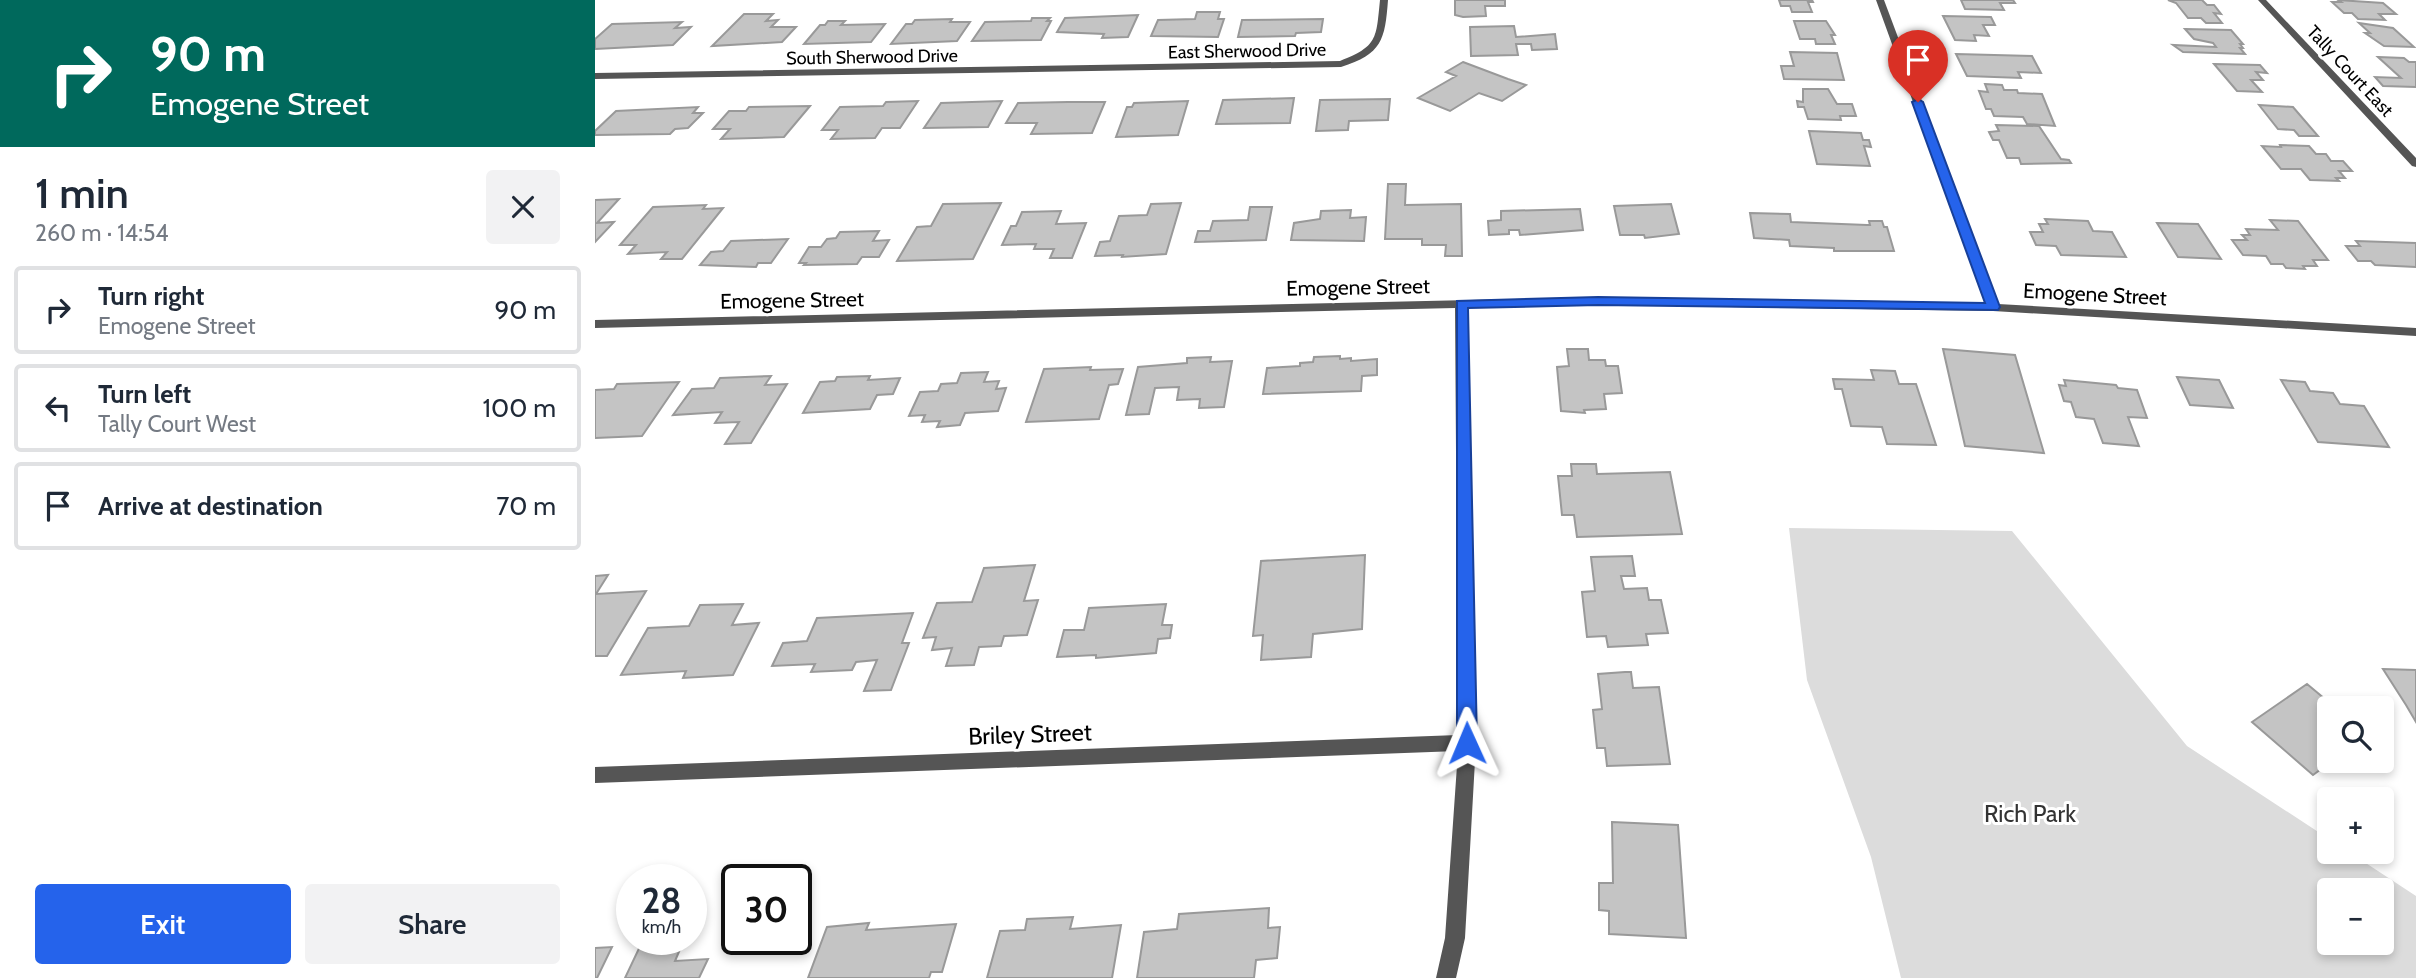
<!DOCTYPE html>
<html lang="en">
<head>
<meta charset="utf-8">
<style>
  body { margin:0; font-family:Cabin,sans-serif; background:#f2f2f3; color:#1f2937; height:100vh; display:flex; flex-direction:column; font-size:26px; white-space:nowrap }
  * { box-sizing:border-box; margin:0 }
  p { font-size:23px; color:#747a83 }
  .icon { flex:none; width:38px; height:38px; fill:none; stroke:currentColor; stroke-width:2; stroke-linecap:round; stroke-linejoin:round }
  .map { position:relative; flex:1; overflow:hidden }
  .sheet { display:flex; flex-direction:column; background:#fff; width:595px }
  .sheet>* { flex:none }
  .guide { background:#00695c; color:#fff; overflow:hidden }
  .tools { position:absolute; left:1722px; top:696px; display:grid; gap:14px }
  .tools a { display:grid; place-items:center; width:77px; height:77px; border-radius:7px; background:#fff; box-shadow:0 4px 10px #0003; font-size:35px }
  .speed { position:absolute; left:21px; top:864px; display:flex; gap:14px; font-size:35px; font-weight:700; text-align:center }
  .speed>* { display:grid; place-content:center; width:91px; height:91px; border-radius:50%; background:#fff; box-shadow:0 4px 10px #0003; line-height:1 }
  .speed small { font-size:18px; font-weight:400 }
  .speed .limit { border:4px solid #111; border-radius:10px; background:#fff; color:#111 }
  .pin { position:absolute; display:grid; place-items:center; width:60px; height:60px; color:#fff; margin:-72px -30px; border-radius:50% 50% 50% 0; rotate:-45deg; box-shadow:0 0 7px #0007 }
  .pin .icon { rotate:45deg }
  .me { position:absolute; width:77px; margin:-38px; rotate:359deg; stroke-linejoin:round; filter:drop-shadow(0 0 5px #0008) }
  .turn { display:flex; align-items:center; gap:24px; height:147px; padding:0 35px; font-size:32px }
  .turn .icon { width:91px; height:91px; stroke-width:2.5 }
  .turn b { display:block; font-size:49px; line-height:60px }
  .round { display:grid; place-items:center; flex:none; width:74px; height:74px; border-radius:7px; background:#f2f2f3 }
  .headline { display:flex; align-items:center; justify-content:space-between; height:119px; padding:0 35px }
  h1 { font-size:42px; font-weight:600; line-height:52px }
  .cta { display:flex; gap:14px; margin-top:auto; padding:14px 35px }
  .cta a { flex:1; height:80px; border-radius:7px; background:#2563eb; color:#fff; font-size:28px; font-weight:600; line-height:80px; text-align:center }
  .cta a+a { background:#f2f2f3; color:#1f2937 }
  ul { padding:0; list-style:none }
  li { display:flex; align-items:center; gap:21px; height:88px; margin:0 14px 10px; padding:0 21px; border:4px solid #e0e1e3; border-radius:7px }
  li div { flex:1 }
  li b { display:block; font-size:26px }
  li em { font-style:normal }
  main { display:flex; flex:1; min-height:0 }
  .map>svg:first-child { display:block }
  .green { fill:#dcdcdc; fill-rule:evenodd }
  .building { fill:#c4c4c4; stroke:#999; stroke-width:2 }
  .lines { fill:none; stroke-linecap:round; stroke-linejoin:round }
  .street { fill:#555; fill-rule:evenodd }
  .route { fill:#2563eb; stroke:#184099; stroke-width:2 }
  .labels { text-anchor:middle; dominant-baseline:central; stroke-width:6; stroke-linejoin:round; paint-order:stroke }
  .far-street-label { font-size:18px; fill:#000; stroke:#fff }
  .street-label { font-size:21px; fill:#000; stroke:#fff }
  .near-street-label { font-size:24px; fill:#000; stroke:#fff }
  .near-park-label { font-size:24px; fill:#333; stroke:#fff }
</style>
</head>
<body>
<main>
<section class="sheet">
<div class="guide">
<div class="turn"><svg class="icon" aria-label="right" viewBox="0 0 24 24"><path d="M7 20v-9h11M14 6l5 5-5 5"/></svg><div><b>90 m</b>Emogene Street</div></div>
</div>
<div class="headline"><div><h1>1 min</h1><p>260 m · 14:54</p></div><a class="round"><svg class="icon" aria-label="close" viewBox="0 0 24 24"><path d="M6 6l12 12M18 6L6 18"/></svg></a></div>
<ul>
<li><svg class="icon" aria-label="right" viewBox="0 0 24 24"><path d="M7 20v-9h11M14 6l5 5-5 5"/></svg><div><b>Turn right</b><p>Emogene Street</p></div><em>90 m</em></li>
<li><svg class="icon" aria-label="left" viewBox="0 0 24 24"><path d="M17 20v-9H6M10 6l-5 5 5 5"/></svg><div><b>Turn left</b><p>Tally Court West</p></div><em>100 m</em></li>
<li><svg class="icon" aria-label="arrive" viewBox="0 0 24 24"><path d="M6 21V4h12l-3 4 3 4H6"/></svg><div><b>Arrive at destination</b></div><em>70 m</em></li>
</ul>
<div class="cta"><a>Exit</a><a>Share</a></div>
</section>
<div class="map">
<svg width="1821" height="978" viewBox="0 0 1821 978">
  <rect width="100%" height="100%" fill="#fff"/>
  <path class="green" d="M1194,528L1417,531L1592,746L1734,839V852H1754L1821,896V978H1306L1276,857L1212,680ZM1734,891H1787V943H1734Z"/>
  <path class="building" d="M860,0H910V6H890L891,16L868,17L860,15Z
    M1184,0H1217L1218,2H1213L1217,12H1197L1195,6H1186Z
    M1366,0H1418L1420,3H1405L1409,10L1370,9Z
    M1573,0H1607L1612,5H1619L1626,14L1619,13L1627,23H1611L1606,18H1593L1581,3Z
    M1743,0L1788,3L1801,14H1784L1790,20L1763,19L1757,13H1749L1737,2H1746Z
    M602,12H625L623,19H629L623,37L556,36L563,20L600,19Z
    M149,14H178L171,21L183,20L176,27H201L187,42L117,46Z
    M543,15L533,37L507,38L509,34L462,32L470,18Z
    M1348,16L1396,17L1400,25H1388L1394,36L1379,35L1381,41L1360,40Z
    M437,18H455L452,21H456L446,40L377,41L390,22L436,21Z
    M357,19L355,22H375L362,41L296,44L311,24H317L320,20Z
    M728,19L726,32L701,33L700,36L643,37L647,20Z
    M233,21H250L246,25L290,24L276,42L209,44L225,25H230Z
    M1199,21H1231L1240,35H1236L1240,44H1221L1220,39H1205Z
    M87,22L80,28L96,27L78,45L0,49V39L17,24Z
    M1764,23L1798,28L1819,47L1789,46L1770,33H1775Z
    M919,26L921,37L960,34L962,49L937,50L936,44H921L923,55L876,56L875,27Z
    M1590,29L1636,30L1648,44H1645L1648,48H1645L1650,54L1588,52L1578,45L1621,47L1618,43L1599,39Z
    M1195,52L1242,53L1249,80L1189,79L1186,66H1199Z
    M1361,54L1437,56L1446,73L1423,72L1426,78L1372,76Z
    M1783,57L1809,58L1814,62H1821V87L1788,86L1780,77L1806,78Z
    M868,62L913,79L931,85L907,101L884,93L855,111L823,98L861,76L851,72Z
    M1619,64L1665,65L1672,73L1661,72L1668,80H1656L1667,92L1642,91Z
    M1390,84L1407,85L1409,90H1422L1423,93L1447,94L1460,126L1432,124L1428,117L1399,116L1396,109H1391L1384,91L1393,92Z
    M1208,89H1233L1242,104H1257L1261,116H1245L1246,120L1213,119L1209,107H1203L1202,101L1208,102Z
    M699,98L695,123L621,124L628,100Z
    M795,99L793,120L754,121L753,130L721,131L725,100Z
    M323,101L305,128H287L280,138L236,139L243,130H227L245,107L288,106L291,102Z
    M407,101L393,127L329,128L346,103Z
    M593,101L583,135L521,137L532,107H537L539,103Z
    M473,102H510L497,133L436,134L442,123H411L423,103Z
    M1664,105L1698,107L1723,136H1704L1699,130L1683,129Z
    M215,106L189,137L126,139L135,129H118L134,111H151L154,107Z
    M103,107L98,113H108L93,128L80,129L75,134L0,135V131L21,111Z
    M1401,125L1444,126L1466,159L1474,160L1476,163L1426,164L1424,158H1412L1404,140H1398L1394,132L1404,131Z
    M1214,131L1266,133L1268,140H1274L1276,147L1269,146L1275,166L1222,164Z
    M1685,145L1714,146L1721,154H1731L1736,161H1748L1757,171H1744L1750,178H1741L1744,181L1715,180L1706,169H1686L1667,146L1686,147Z
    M793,184H811L810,205L866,204L867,256H850L851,245H827V239H790Z
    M24,199L2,223L19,222L0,242V200Z
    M406,203L378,259L302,261L322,227L336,226L348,204Z
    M586,203L571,254L527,257L528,255L500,256L505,242L515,241L524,216L552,215L556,204Z
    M1076,204L1084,234L1050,238L1049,235H1025L1019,206Z
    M111,205L108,209L128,208L87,259H66L72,252L33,254L41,245H25L58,207Z
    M655,207H677L671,240L600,242L603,231H615L618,221L653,220Z
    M985,209L988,230L925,235L924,230H914V234L894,235L893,221L906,220V211Z
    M756,210L755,218L771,217L769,241L696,240L699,223L725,219L726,211Z
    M466,211L461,224L491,223L477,258H455L459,249H439L441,244L407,245L416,226H421L427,212Z
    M1155,213L1195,214L1196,222L1272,225H1275L1274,221H1287L1289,227H1292L1299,251H1239V248L1195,246L1194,240L1159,238Z
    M1450,219L1493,221L1498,231L1517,232L1531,257L1466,255L1461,246L1441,245L1435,232H1448L1444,224H1453Z
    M1675,220L1703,221L1733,260H1718L1722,266H1708L1710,269L1691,268L1688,264H1676L1671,256L1648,255L1637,240H1652L1647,235H1655L1651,229L1683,230Z
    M1562,223L1603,224L1626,259L1583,257Z
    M284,231L278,241L294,240L284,257H267L262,264L209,265L211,263H204L214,247H226L232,239L241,238L245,232Z
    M193,239L176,263H163L161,267L105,265L116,252L128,251L136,241Z
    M1761,241L1821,243V267L1780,265L1776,261H1763L1751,246H1765Z
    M972,349H993L994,360H1010L1011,366H1023L1027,393L1009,394L1011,409L989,410L990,413L966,411L962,367L974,366Z
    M1348,349L1420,355L1449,453L1370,446Z
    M745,356V359L756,358V361L782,359V375L767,376L766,391L668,394L672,368L705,366V363L718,362L719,357Z
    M616,357L615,362L637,361L629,407L604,408L605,399L582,400L584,387L560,388L554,414L531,415L543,367L592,363V358Z
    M496,367L495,370L528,369L523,384L514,385L504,419L431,422L449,369Z
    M1276,370L1300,371L1304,384H1321L1341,445L1292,444L1287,427L1256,426L1247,389H1240L1238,379L1279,380Z
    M393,372L389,382L404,381L401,389L411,388L403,411L370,413L365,425L342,427L345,421L327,422L330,415L314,416L325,392L343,391L346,384L362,383L366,373Z
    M176,376L170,385L192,384L156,443L130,444L144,422L120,423L127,412L78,415L97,389L119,388L125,378Z
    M275,376L273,380L305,378L298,394L282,395L275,409L208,413L225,382L240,381L242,377Z
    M1582,377L1624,380L1638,408L1595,405Z
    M1469,380L1521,385L1523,388L1542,390L1552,418L1533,417L1544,446L1508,443L1499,419L1481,417L1476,402L1469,401L1464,385L1471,386Z
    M1686,380L1710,382L1715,391L1738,393L1745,404L1769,406L1794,447L1723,442Z
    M84,382L47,436L0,438V390L19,389L22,384Z
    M976,464H1001L1002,474L1075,472L1087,534L982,537L979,515H967L963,476H977Z
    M770,555L767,629L718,634L716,657L666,660L668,635L658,636L666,561Z
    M1037,556L1040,576H1026L1029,589L1052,588L1054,600H1066L1073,633L1051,634L1053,645L1013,647L1011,636L992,637L987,592L1000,591L996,557Z
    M440,565L429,601L443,600L432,635L409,636L406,646L384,647L379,665L351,666L357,648L337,650L341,637L328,638L342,603L377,602L389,568Z
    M13,575L1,594L51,591L12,656H0V576Z
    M148,604L137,625L164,623L138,675L88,678L91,671L26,675L53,628L94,626L105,605Z
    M571,604L567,625H577L575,638L563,639L561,653L501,658V655L462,657L469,630H489L494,608Z
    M318,613L307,643H314L296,690L269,691L282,660L261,662L257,670L216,672L220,664L177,666L188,643L212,641L222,618Z
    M1788,669L1821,670V722L1811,705Z
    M1030,672H1036L1038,688L1064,687L1075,764L1012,766L1010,748H1002L998,710L1007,709L1003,674Z
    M1712,684L1742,709H1734V761H1737L1718,775L1657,722Z
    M1017,822L1083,825L1091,938L1014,934V911L1004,910V883H1018Z
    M674,908L673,928L685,927L682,958L661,960L659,978H542L549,932L582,929L584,914Z
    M478,917L475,929L526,925L517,978H392L405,931L430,930L432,919Z
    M274,923L271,930L361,924L347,972H336L334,978H213L232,927Z
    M48,940H89L80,961L113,959L104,978H30Z
    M17,947L2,978H0V948Z"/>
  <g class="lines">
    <path class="street" d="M785,0H793C790,40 787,54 746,67L0,79V73L745,61C783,46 781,39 785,0Z
      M1281,0H1289L1403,304L1821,328V336L1398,311L1003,305L872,308L881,743L870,938L861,978H841L850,938L863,751L0,783V767L863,735L860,308L0,328V320L1003,297L1391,303Z
      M1663,0H1671L1821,158V167L1817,166Z"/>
  </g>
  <path class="route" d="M1323,99L1328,102L1405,307L1403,310L1003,305L873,308L882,743L879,749L872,752L865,749L862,743V301L1003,297L1390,303L1317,102Z"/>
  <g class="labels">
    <g class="far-street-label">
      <text transform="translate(652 51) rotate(-1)">East Sherwood Drive</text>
      <text transform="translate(277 57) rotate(-1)">South Sherwood Drive</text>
      <text transform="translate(1755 71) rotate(47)">Tally Court East</text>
    </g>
    <g class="street-label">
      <text transform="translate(763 287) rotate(-1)">Emogene Street</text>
      <text transform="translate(1500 294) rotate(3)">Emogene Street</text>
      <text transform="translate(197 300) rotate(-1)">Emogene Street</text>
    </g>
    <g class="near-street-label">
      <text transform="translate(435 734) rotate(-2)">Briley Street</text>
    </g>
    <g class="near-park-label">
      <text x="1435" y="813">Rich Park</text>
    </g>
  </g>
</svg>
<div class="tools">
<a><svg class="icon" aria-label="search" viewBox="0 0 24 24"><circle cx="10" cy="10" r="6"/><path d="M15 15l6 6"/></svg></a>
<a>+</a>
<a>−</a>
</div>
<div class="speed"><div>28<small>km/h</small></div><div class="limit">30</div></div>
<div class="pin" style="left:1323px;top:102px;background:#d93025"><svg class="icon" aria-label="arrive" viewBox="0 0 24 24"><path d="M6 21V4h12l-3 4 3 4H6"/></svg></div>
<svg class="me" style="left:872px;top:743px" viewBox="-20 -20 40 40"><path d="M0-17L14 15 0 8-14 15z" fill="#2563eb" stroke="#fff" stroke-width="4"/></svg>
</div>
</main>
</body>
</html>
